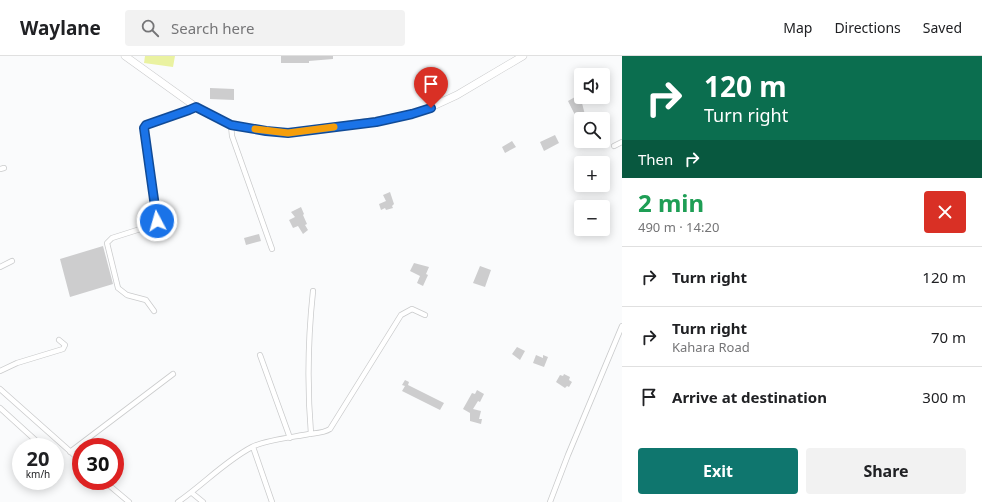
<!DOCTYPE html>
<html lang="en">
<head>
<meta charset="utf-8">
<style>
  body { margin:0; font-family:"Noto Sans",sans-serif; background:#f2f2f2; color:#202124; height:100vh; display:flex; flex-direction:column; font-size:15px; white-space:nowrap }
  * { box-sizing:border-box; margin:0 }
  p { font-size:13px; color:#757577 }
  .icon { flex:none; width:22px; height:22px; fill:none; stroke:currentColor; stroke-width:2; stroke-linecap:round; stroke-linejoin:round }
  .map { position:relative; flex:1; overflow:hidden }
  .sheet { display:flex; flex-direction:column; background:#fff; width:360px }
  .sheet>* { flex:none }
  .top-card { background:#0b6e4f; color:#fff; overflow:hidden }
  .tools { position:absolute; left:574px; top:12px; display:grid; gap:8px }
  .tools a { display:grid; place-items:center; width:36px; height:36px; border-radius:4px; background:#fff; box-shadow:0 2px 10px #0003; font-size:20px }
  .speed { position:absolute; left:12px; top:382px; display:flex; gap:8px; font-size:20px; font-weight:700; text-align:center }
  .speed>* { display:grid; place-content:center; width:52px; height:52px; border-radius:50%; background:#fff; box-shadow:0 2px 10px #0003; line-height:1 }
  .speed small { font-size:10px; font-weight:400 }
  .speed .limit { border:6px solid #d22; background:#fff; color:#111 }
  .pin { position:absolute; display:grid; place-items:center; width:34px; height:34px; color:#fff; margin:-41px -17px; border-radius:50% 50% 50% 0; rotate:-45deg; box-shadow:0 0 4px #0007 }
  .pin .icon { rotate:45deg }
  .me { position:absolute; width:44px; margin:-22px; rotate:354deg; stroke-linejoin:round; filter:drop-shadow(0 0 3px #0008) }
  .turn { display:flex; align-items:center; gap:14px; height:84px; padding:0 16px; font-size:18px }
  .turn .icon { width:52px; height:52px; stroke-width:2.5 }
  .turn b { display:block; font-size:28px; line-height:34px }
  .then { display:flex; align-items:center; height:38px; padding:0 16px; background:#0003; gap:8px; font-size:15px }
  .round { display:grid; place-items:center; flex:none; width:42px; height:42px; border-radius:4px; background:#f2f2f2 }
  .headline { display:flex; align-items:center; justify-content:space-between; height:68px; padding:0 16px }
  h1 { font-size:24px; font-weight:700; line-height:30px; color:#1e9e55 }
  .action { display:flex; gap:8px; margin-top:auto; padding:8px 16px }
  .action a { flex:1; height:46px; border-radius:4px; background:#0f766e; color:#fff; font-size:16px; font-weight:700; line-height:46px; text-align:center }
  .action a+a { background:#f2f2f2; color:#202124 }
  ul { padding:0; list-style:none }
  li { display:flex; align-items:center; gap:12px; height:60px; padding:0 16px; border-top:1px solid #e0e0e0 }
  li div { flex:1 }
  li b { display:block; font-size:15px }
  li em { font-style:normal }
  header { display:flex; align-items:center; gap:24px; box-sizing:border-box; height:56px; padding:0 20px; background:#fff; border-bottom:1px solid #e0e0e0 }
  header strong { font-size:19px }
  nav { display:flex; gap:22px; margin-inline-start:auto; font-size:14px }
  .search { width:280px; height:36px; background:#f2f2f2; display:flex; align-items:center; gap:10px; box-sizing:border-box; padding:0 14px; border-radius:4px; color:#757577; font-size:15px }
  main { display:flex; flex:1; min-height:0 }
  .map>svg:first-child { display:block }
  .green { fill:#eaf2a1 }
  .building { fill:#cdcdce }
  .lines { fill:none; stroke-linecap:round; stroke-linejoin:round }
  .street-casing { stroke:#cacbcc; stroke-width:6 }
  .secondary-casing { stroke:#cacbcc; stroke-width:8 }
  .street { stroke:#fff; stroke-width:4.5 }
  .secondary { stroke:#fff; stroke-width:7 }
  .route-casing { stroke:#114b97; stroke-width:10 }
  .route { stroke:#1a73e8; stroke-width:7 }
  .slow { stroke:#f59e0b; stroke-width:7 }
</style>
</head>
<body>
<header>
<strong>Waylane</strong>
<div class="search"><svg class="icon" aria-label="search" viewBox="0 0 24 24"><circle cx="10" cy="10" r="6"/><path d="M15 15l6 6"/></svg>Search here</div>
<nav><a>Map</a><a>Directions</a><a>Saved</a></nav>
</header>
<main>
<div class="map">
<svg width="622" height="446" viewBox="0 0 622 446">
  <rect width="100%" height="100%" fill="#fafbfc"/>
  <path class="green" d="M145,0H175L173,11L144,7Z"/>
  <path class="building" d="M281,0H333V3L309,5V7H281Z
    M210,32L234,33V44L210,43Z
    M575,41L579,48L582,47L586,63H583L580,56L575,59L568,45Z
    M555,79L559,87L544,95L540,86Z
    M512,85L516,91L505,97L502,91Z
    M390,136L394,148L392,150L393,152L386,154L385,152L381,154L379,148L386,145L383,139Z
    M301,151L304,158L303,159L307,168L305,169L308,174L303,178L298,170L293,172L289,164L295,161L291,156Z
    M259,178L261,185L246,189L244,182Z
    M103,190L113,228L70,241L60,203Z
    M414,207L429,211L426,218L428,219L423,230L417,227L420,220L410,215Z
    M480,210L491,214L485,231L473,227Z
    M517,291L525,295L520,304L512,298Z
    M536,299L543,302V299L548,301L544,311L533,307Z
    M564,318L570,321L569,324L572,326L569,331L567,330L565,332L556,326L560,319L563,320Z
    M405,324L409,326L408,329L444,347L440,354L402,335L405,330L402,329Z
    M477,334L484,338L480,346L478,345L473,353L481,355L479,363H482L481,368L470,365V357L463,353L472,337L475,338Z"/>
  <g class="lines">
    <defs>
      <path id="street" d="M231,69L232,80L272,193
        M614,90L622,86
        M0,113L4,112
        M0,211L12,205
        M154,255L146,244L127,239L118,232L107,187L112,182L153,169C157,168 157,165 158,161L148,107L145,70L196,51
        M260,299L290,382
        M0,315L17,307L63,293L65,289L59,284
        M0,333L81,405
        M0,352L43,391
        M311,378C307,330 308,282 313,235
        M253,391L272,446
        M70,396L173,318
        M104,425L129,446
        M192,437L203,446
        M178,446C203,429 225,405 252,391C265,384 294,381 309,378C316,377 324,377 330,373L401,259L412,253L425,259
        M550,446L568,399L622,270"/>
      <path id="secondary" d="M125,0L196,51L210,59L231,69L266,75L289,77L376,65L412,58L431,51L457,39L523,0"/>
    </defs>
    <use href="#street" class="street-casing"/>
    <use href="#secondary" class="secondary-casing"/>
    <use href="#street" class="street"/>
    <use href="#secondary" class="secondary"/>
  </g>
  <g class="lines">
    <defs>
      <path id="route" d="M157,165L144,72L146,69L189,54L196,51L231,69L266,75L288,77L376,66L412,58L431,52"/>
    </defs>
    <use href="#route" class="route-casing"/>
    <use href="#route" class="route"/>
    <path class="slow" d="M255,73L288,77L334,71"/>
  </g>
</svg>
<div class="tools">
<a><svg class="icon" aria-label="sound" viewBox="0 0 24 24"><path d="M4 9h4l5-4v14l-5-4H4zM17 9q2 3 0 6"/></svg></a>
<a><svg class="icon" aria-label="search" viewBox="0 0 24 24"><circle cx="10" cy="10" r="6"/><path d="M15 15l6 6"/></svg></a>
<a>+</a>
<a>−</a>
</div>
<div class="speed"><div>20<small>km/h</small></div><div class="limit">30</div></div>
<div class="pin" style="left:431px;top:52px;background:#d93025"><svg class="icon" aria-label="arrive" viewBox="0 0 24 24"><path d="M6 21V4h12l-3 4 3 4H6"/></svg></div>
<svg class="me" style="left:157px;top:165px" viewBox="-20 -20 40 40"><circle r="17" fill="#1a73e8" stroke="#fff" stroke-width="3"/><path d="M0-11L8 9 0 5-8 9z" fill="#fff"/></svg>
</div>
<section class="sheet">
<div class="top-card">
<div class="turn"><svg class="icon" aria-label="right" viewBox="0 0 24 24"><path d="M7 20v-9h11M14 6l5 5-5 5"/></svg><div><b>120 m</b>Turn right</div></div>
<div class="then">Then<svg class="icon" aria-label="right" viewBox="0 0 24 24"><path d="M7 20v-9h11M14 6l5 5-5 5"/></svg></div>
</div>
<div class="headline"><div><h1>2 min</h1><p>490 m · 14:20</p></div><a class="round" style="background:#d93025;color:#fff"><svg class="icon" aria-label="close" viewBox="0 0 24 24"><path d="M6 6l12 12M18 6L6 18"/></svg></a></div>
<ul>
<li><svg class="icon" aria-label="right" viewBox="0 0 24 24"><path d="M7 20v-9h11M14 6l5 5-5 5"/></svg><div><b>Turn right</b></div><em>120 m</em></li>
<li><svg class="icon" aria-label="right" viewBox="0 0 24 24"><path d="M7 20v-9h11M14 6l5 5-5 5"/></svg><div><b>Turn right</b><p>Kahara Road</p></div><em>70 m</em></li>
<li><svg class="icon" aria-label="arrive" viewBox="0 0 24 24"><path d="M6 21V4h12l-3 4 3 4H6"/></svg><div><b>Arrive at destination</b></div><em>300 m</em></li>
</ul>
<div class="action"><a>Exit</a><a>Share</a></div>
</section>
</main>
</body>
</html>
